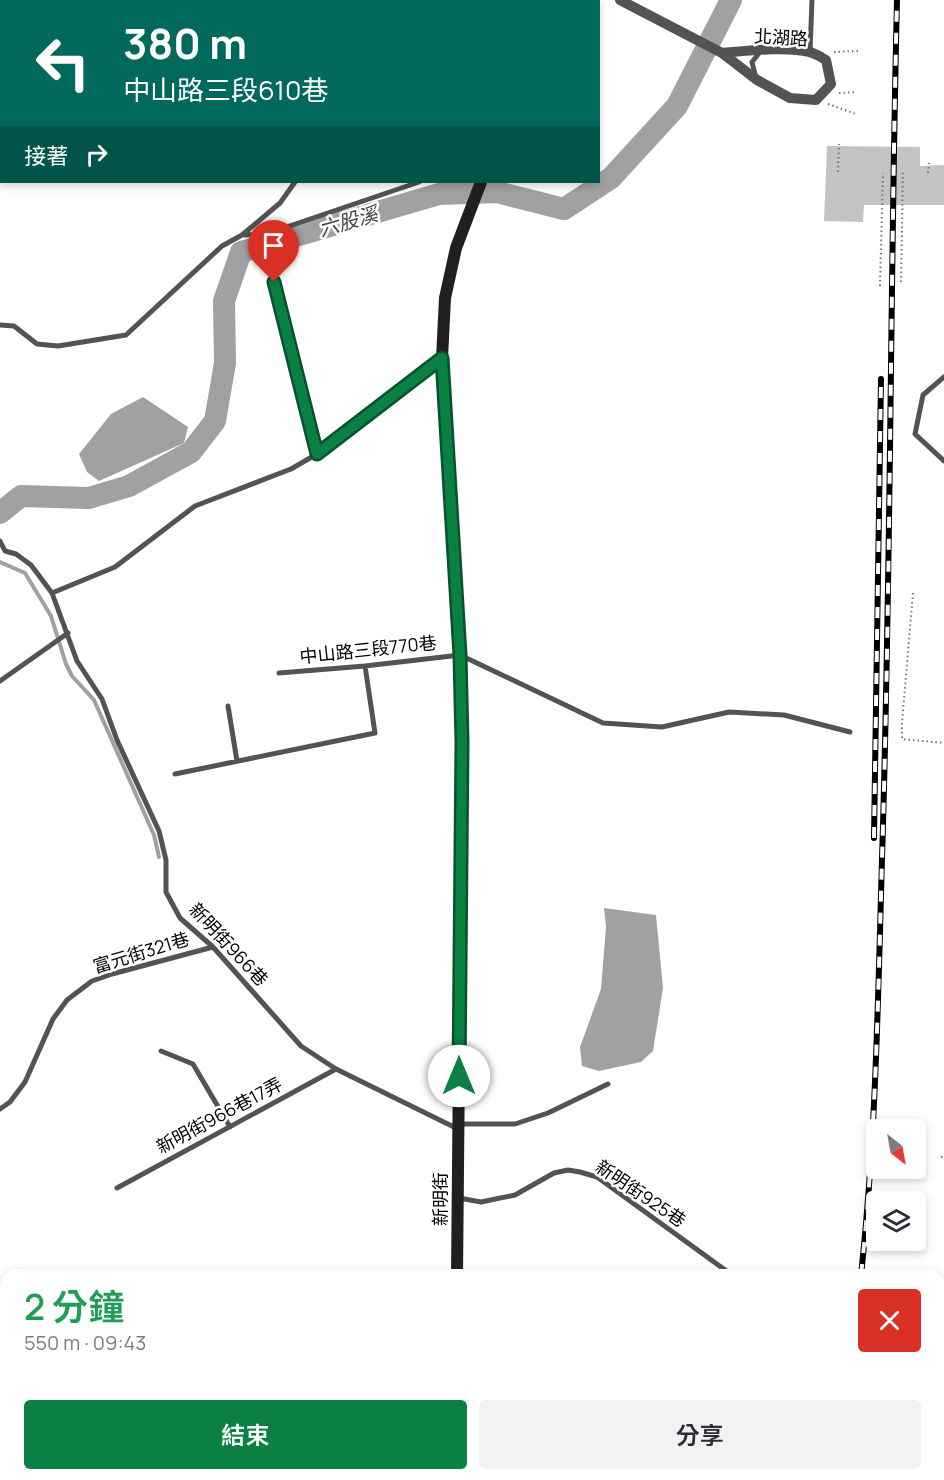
<!DOCTYPE html>
<html lang="zh-TW">
<head>
<meta charset="utf-8">
<style>
  body { margin:0; font-family:Manrope,"Noto Sans TC",sans-serif; background:#f2f2f3; color:#2b2b33; height:100vh; display:flex; flex-direction:column; font-size:22px; white-space:nowrap }
  * { box-sizing:border-box; margin:0 }
  p { font-size:20px; color:#7c7c81 }
  .icon { flex:none; width:33px; height:33px; fill:none; stroke:currentColor; stroke-width:2; stroke-linecap:round; stroke-linejoin:round }
  .map { position:relative; flex:1; overflow:hidden }
  .details { position:absolute; left:0px; top:1269px; width:945px; height:212px; display:flex; flex-direction:column; background:#fff; border-radius:18px 18px 0 0; box-shadow:0 3px 9px #0003 }
  .details>* { flex:none }
  .banner { position:absolute; left:0px; top:0px; width:600px; height:183px; box-shadow:0 3px 9px #0003; background:#00695c; color:#fff; overflow:hidden }
  .needle { width:39px; rotate:149deg }
  .buttons { position:absolute; left:866px; top:1119px; display:grid; gap:12px }
  .buttons a { display:grid; place-items:center; width:60px; height:60px; border-radius:6px; background:#fff; box-shadow:0 3px 9px #0003; font-size:30px }
  .pin { position:absolute; display:grid; place-items:center; width:51px; height:51px; color:#fff; margin:-62px -26px; border-radius:50% 50% 50% 0; rotate:-45deg; box-shadow:0 0 6px #0007 }
  .pin .icon { rotate:45deg }
  .me { position:absolute; width:66px; margin:-33px; rotate:0deg; stroke-linejoin:round; filter:drop-shadow(0 0 4px #0008) }
  .turn { display:flex; align-items:center; gap:21px; height:126px; padding:0 24px; font-size:27px }
  .turn .icon { width:78px; height:78px; stroke-width:2.5 }
  .turn b { display:block; font-size:42px; line-height:51px }
  .then { display:flex; align-items:center; height:57px; padding:0 24px; background:#0003; gap:12px; font-size:22px }
  .round { display:grid; place-items:center; flex:none; width:63px; height:63px; border-radius:6px; background:#f2f2f3 }
  .overview { display:flex; align-items:center; justify-content:space-between; height:102px; padding:0 24px }
  h1 { font-size:36px; font-weight:600; line-height:45px; color:#1e9e55 }
  .button { display:flex; gap:12px; margin-top:auto; padding:12px 24px }
  .button a { flex:1; height:69px; border-radius:6px; background:#0b8043; color:#fff; font-size:24px; font-weight:600; line-height:69px; text-align:center }
  .button a+a { background:#f2f2f3; color:#2b2b33 }
  .map>svg:first-child { display:block }
  .water { fill:#a1a1a1 }
  .lines { fill:none; stroke-linecap:round; stroke-linejoin:round }
  .stream { stroke:#a1a1a1; stroke-width:4 }
  .river { stroke:#a1a1a1; stroke-width:22 }
  .building { fill:#c3c3c3 }
  .path { stroke:#757575; stroke-width:2; stroke-dasharray:1.5 3; stroke-linecap:butt }
  .lane { stroke:#535353; stroke-width:5 }
  .street { stroke:#535353; stroke-width:10 }
  .secondary { stroke:#202020; stroke-width:12 }
  .rail-casing { stroke:#000; stroke-width:6 }
  .rail { stroke:#fff; stroke-width:4; stroke-dasharray:11; stroke-linecap:butt }
  .route-casing { stroke:#07532c; stroke-width:15 }
  .route { stroke:#0b8043; stroke-width:10 }
  .labels { text-anchor:middle; dominant-baseline:central; stroke-width:5; stroke-linejoin:round; paint-order:stroke }
  .street-label { font-size:18px; fill:#000; stroke:#fff }
  .water-label { font-size:20px; font-style:italic; fill:#424242; stroke:#fff }
</style>
</head>
<body>
<div class="map">
<svg width="944" height="1480" viewBox="0 0 944 1480">
  <rect width="100%" height="100%" fill="#fff"/>
  <path class="water" d="M143,397L188,427L184,443L99,481L87,472L79,454L111,414Z
    M604,908L656,915L663,988L653,1051L641,1062L599,1071L582,1066L580,1047L601,989L606,927Z
    M0,1296L6,1305V1474H116V1480H0Z"/>
  <g class="lines">
    <path class="stream" d="M0,562L25,573L51,616L66,664L72,676L94,700L154,835L159,857"/>
    <path class="river" d="M0,513L21,496L89,498L129,486L191,452L215,421L225,363L224,301L241,252L439,194L497,192L564,209L611,178L677,106L731,0"/>
  </g>
  <path class="building" d="M827,146L920,147V166L944,165V205H864L863,222L824,221Z"/>
  <g class="lines">
    <path class="path" d="M834,52L858,51
      M839,93L857,92
      M828,104L856,114
      M838,172L839,144
      M928,173L929,163
      M901,282L903,173
      M880,286L883,173
      M913,593L902,723V739L944,743
      M941,1157H944"/>
    <path class="lane" d="M472,2L474,0
      M810,52L812,0
      M756,78L752,62L760,52
      M244,235L266,234L419,182
      M268,261L317,454
      M0,325L14,326L37,344L58,346L126,335L222,246L242,235L280,203L295,182
      M944,377L923,395L915,434L944,461
      M0,541L5,551L16,554L31,565L52,593L77,661L102,699L117,740L159,831L166,860V892L180,918L213,947L301,1046L336,1069L458,1129
      M52,593L115,567L195,506L291,469L317,454L441,359
      M279,673L365,666L460,655L603,723L662,727L729,712L784,715L850,732
      M0,681L68,633
      M228,706L237,761
      M175,774L375,733L365,666
      M161,1051L193,1064L230,1127
      M0,1109L10,1102L25,1082L53,1019L67,1000L92,981L112,974L213,947
      M460,1124H515L548,1113L608,1084
      M117,1188L336,1069
      M459,1198L481,1202L515,1195L554,1173L568,1170L580,1172L597,1177L732,1275
      M793,1480L794,1474"/>
    <path class="street" d="M620,0L722,53L757,80L790,98L816,100L831,84L826,60C821,57 815,53 809,52C786,46 746,51 722,53
      M939,1395L944,1393
      M898,1480L899,1474"/>
    <path class="secondary" d="M575,2L576,0
      M457,1275L462,742L460,655L442,358L445,298L456,248L481,182
      M455,1474L456,1480"/>
    <defs>
      <path id="rail" d="M874,838L881,379
        M861,1275C876,1137 878,998 882,859C891,573 890,286 897,0
        M829,1480L830,1474"/>
    </defs>
    <use href="#rail" class="rail-casing"/>
    <use href="#rail" class="rail"/>
  </g>
  <g class="lines">
    <defs>
      <path id="route" d="M274,282L317,454L442,358L460,655L462,742L459,1076"/>
    </defs>
    <use href="#route" class="route-casing"/>
    <use href="#route" class="route"/>
  </g>
  <g class="labels">
    <g class="street-label">
      <text transform="translate(781 37) rotate(3)">北湖路</text>
      <text transform="translate(368 649) rotate(-6)">中山路三段770巷</text>
      <text transform="translate(229 944) rotate(47)">新明街966巷</text>
      <text transform="translate(141 952) rotate(-17)">富元街321巷</text>
      <text transform="translate(219 1115) rotate(-28)">新明街966巷17弄</text>
      <text transform="translate(641 1193) rotate(34)">新明街925巷</text>
      <text transform="translate(440 1199) rotate(-90)">新明街</text>
    </g>
    <g class="water-label">
      <text transform="translate(348 221) rotate(-16)">六股溪</text>
    </g>
  </g>
</svg>
<div class="buttons">
<a><svg class="needle" viewBox="-14 -14 28 28"><path d="M0-13l5 13h-10z" fill="#e53935"/><path d="M0 13l5-13h-10z" fill="#7c7c81"/></svg></a>
<a><svg class="icon" aria-label="layers" viewBox="0 0 24 24"><path d="M12 4l9 5-9 5-9-5zM3 14l9 5 9-5"/></svg></a>
</div>
<div class="pin" style="left:274px;top:282px;background:#d93025"><svg class="icon" aria-label="arrive" viewBox="0 0 24 24"><path d="M6 21V4h12l-3 4 3 4H6"/></svg></div>
<svg class="me" style="left:459px;top:1076px" viewBox="-20 -20 40 40"><circle r="19" fill="#fff"/><path d="M0-13L10 11 0 6-10 11z" fill="#0b8043"/></svg>
<div class="banner">
<div class="turn"><svg class="icon" aria-label="left" viewBox="0 0 24 24"><path d="M17 20v-9H6M10 6l-5 5 5 5"/></svg><div><b>380 m</b>中山路三段610巷</div></div>
<div class="then">接著<svg class="icon" aria-label="right" viewBox="0 0 24 24"><path d="M7 20v-9h11M14 6l5 5-5 5"/></svg></div>
</div>
<section class="details">
<div class="overview"><div><h1>2 分鐘</h1><p>550 m · 09:43</p></div><a class="round" style="background:#d93025;color:#fff"><svg class="icon" aria-label="close" viewBox="0 0 24 24"><path d="M6 6l12 12M18 6L6 18"/></svg></a></div>
<div class="button"><a>結束</a><a>分享</a></div>
</section>
</div>
</body>
</html>
